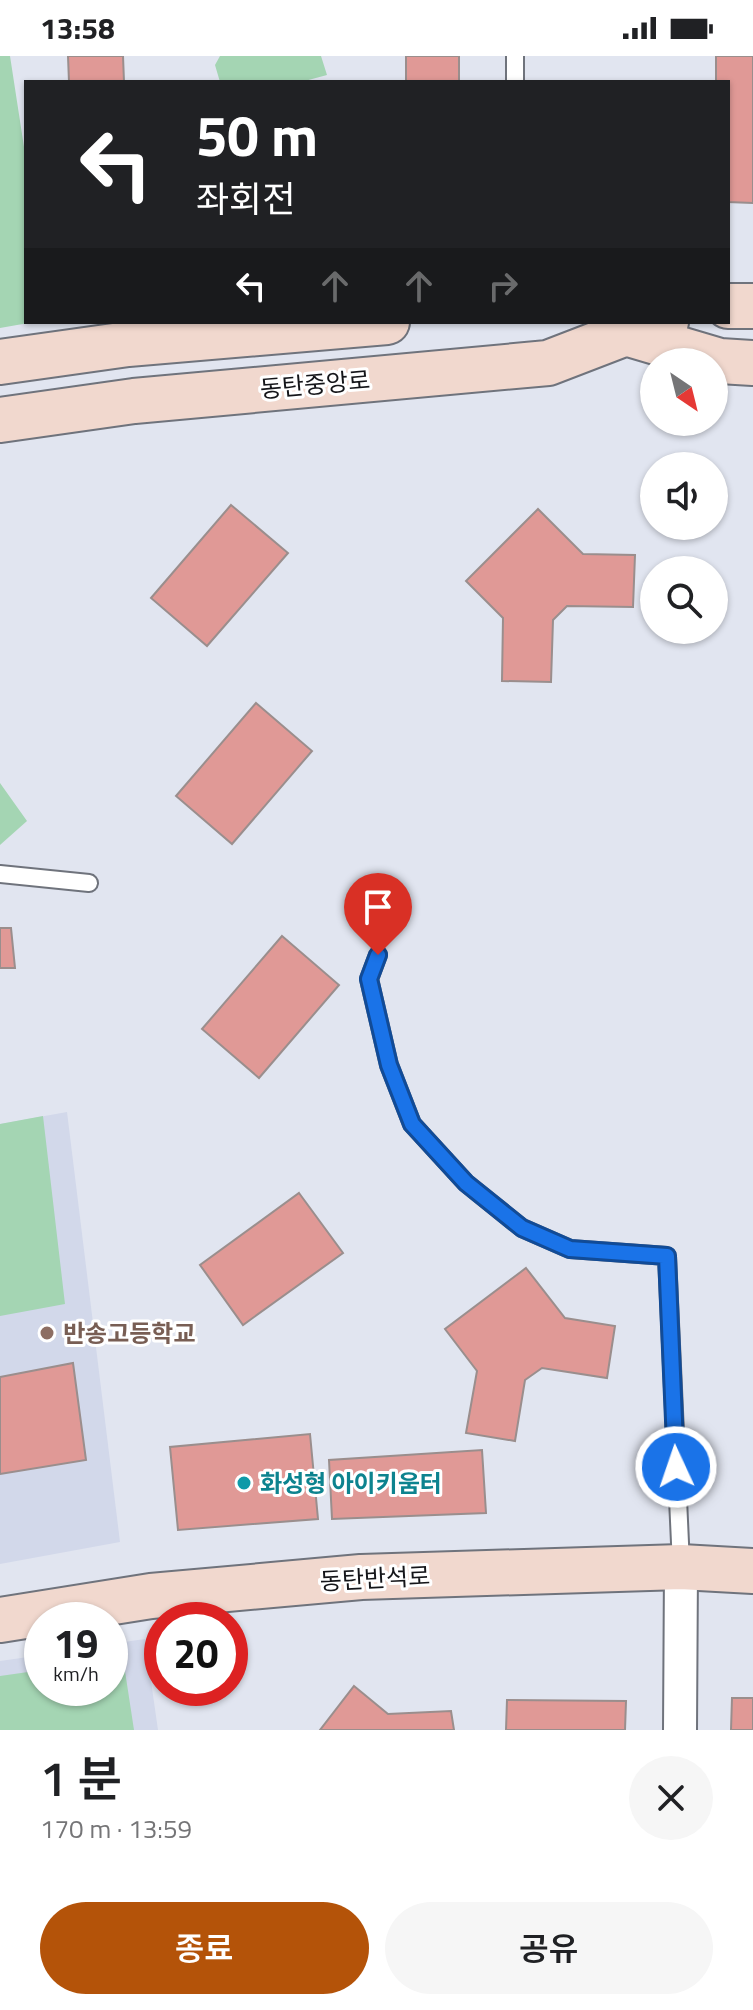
<!DOCTYPE html>
<html lang="ko">
<head>
<meta charset="utf-8">
<style>
  body { margin:0; font-family:"Titillium Web","Noto Sans KR",sans-serif; background:#f6f6f6; color:#202124; height:100vh; display:flex; flex-direction:column; font-size:30px; white-space:nowrap }
  * { box-sizing:border-box; margin:0 }
  p { font-size:26px; color:#757577 }
  .icon { flex:none; width:44px; height:44px; fill:none; stroke:currentColor; stroke-width:2; stroke-linecap:round; stroke-linejoin:round }
  .map { position:relative; height:1674px; overflow:hidden }
  .details { display:flex; flex-direction:column; background:#fff; flex:1 }
  .details>* { flex:none }
  .hud { position:absolute; left:24px; top:24px; width:706px; height:244px; border-radius:0px; box-shadow:0 2px 6px #0004; background:#202124; color:#fff; overflow:hidden }
  .needle { width:52px; rotate:145deg }
  .fabs { position:absolute; left:640px; top:292px; display:grid; gap:16px }
  .fabs a { display:grid; place-items:center; width:88px; height:88px; border-radius:50%; background:#fff; box-shadow:0 2px 6px #0004; font-size:40px }
  .speed { position:absolute; left:24px; top:1546px; display:flex; gap:16px; font-size:40px; font-weight:700; text-align:center }
  .speed>* { display:grid; place-content:center; width:104px; height:104px; border-radius:50%; background:#fff; box-shadow:0 2px 6px #0004; line-height:1 }
  .speed small { font-size:20px; font-weight:400 }
  .speed .limit { border:12px solid #d22; background:#fff; color:#111 }
  .pin { position:absolute; display:grid; place-items:center; width:68px; height:68px; color:#fff; margin:-82px -34px; border-radius:50% 50% 50% 0; rotate:-45deg; box-shadow:0 0 8px #0007 }
  .pin .icon { rotate:45deg }
  .me { position:absolute; width:88px; margin:-44px; rotate:357deg; stroke-linejoin:round; filter:drop-shadow(0 0 6px #0008) }
  .turn { display:flex; align-items:center; gap:28px; height:168px; padding:0 40px; font-size:36px }
  .turn .icon { width:104px; height:104px; stroke-width:2.5 }
  .turn b { display:block; font-size:56px; line-height:68px }
  .lanes { display:flex; align-items:center; height:76px; padding:0 40px; background:#0003; justify-content:center; gap:40px; direction:ltr }
  .lanes .off { opacity:.35 }
  .round { display:grid; place-items:center; flex:none; width:84px; height:84px; border-radius:42px; background:#f6f6f6 }
  .overview { display:flex; align-items:center; justify-content:space-between; height:136px; padding:0 40px }
  h1 { font-size:48px; font-weight:600; line-height:60px }
  .button { display:flex; gap:16px; margin-top:auto; padding:16px 40px }
  .button a { flex:1; height:92px; border-radius:48px; background:#b45309; color:#fff; font-size:32px; font-weight:600; line-height:92px; text-align:center }
  .button a+a { background:#f6f6f6; color:#202124 }
  .status { display:flex; justify-content:space-between; align-items:center; height:56px; padding:0 40px; background:#fff; direction:ltr }
  .status svg { height:22px; fill:currentColor }
  .map>svg:first-child { display:block }
  .built { fill:#d2d8ea }
  .green { fill:#a4d5b3 }
  .building { fill:#e09996; stroke:#9a8e8d; stroke-width:2 }
  .lines { fill:none; stroke-linecap:round; stroke-linejoin:round }
  .lane-casing { stroke:#6f737c; stroke-width:20 }
  .street-casing { stroke:#6f737c; stroke-width:36 }
  .secondary-casing { stroke:#6f737c; stroke-width:48 }
  .lane { stroke:#fff; stroke-width:16 }
  .street { stroke:#fff; stroke-width:32 }
  .secondary { stroke:#f1d8ce; stroke-width:44 }
  .route-casing { stroke:#114b97; stroke-width:20 }
  .route { stroke:#1a73e8; stroke-width:14 }
  .education-dot { fill:#8d6e63; stroke:#fff; stroke-width:3 }
  .culture-dot { fill:#0f9aa8; stroke:#fff; stroke-width:3 }
  .labels { text-anchor:middle; dominant-baseline:central; stroke-width:6; stroke-linejoin:round; paint-order:stroke }
  .street-label { font-size:24px; fill:#141519; stroke:#fff }
  .education-label { font-size:24px; font-weight:bold; fill:#785e54; stroke:#fff; text-anchor:start }
  .culture-label { font-size:24px; font-weight:bold; fill:#0d838f; stroke:#fff; text-anchor:start }
</style>
</head>
<body>
<div class="status"><b>13:58</b><svg viewBox="0 0 49 12"><path d="M0 12V9h3v3zM5 12V6h3v6zM10 12V3h3v9zM15 12V0h3v12zM26 1h20v11H26zM47 4h2v5h-2z"/></svg></div>
<div class="map">
<svg width="753" height="1674" viewBox="0 0 753 1674">
  <rect width="100%" height="100%" fill="#e1e5f0"/>
  <path class="built" d="M67,1056L120,1486L0,1508V1068Z
    M145,1583L158,1674H0V1605L42,1599V1632H110V1588Z"/>
  <path class="green" d="M0,0H10L26,104V266H34L0,272Z
    M220,0H321L327,19L301,26H220L215,9Z
    M0,727L27,765L0,789Z
    M43,1060L65,1248L0,1260V1068Z
    M123,1602L134,1674H0V1620L42,1614V1632H110V1604Z"/>
  <path class="building" d="M68,0H123L124,26H69Z
    M406,0H459V26H406Z
    M716,0H753V147L728,146V26H716Z
    M231,449L288,497L207,590L151,542Z
    M538,453L583,498L635,499L633,551L567,550L553,564L551,626L502,625L503,562L466,525Z
    M256,647L312,695L232,788L176,740Z
    M0,872H11L15,912H0Z
    M282,880L339,929L259,1022L202,973Z
    M299,1137L343,1197L243,1269L200,1209Z
    M526,1212L565,1262L615,1270L607,1322L542,1312L525,1324L515,1385L466,1377L477,1315L445,1273Z
    M73,1307L86,1404L0,1418V1321Z
    M310,1378L318,1463L178,1474L170,1391Z
    M482,1394L486,1457L332,1463L329,1404Z
    M354,1630L388,1658L451,1655L454,1674H320Z
    M732,1642H753V1674H731Z
    M507,1644L626,1645L625,1674H506Z"/>
  <g class="lines">
    <defs>
      <path id="lane" d="M515,26V0
        M0,818L89,827
        M378,899L369,923L389,1009L412,1068L466,1127L522,1172L570,1193L667,1200L681,1509"/>
      <path id="street" d="M680,1674L681,1511"/>
      <path id="secondary" d="M728,250H753
        M622,276L720,305L753,307
        M0,306L128,288L387,266
        M0,364L134,345L548,307L626,277L666,266
        M0,1564L151,1540L361,1521L681,1511L753,1515"/>
    </defs>
    <use href="#lane" class="lane-casing"/>
    <use href="#street" class="street-casing"/>
    <use href="#secondary" class="secondary-casing"/>
    <use href="#lane" class="lane"/>
    <use href="#street" class="street"/>
    <use href="#secondary" class="secondary"/>
  </g>
  <g class="lines">
    <defs>
      <path id="route" d="M378,899L369,923L389,1009L412,1068L466,1127L522,1172L570,1193L667,1200L676,1411"/>
    </defs>
    <use href="#route" class="route-casing"/>
    <use href="#route" class="route"/>
  </g>
  <circle class="education-dot" cx="47" cy="1277" r="8"/>
  <circle class="culture-dot" cx="244" cy="1427" r="8"/>
  <g class="labels">
    <g class="street-label">
      <text transform="translate(315 328) rotate(-5)">동탄중앙로</text>
      <text transform="translate(375 1522) rotate(-3)">동탄반석로</text>
    </g>
    <g class="education-label">
      <text x="63" y="1277">반송고등학교</text>
    </g>
    <g class="culture-label">
      <text x="260" y="1427">화성형 아이키움터</text>
    </g>
  </g>
</svg>
<div class="fabs">
<a><svg class="needle" viewBox="-14 -14 28 28"><path d="M0-13l5 13h-10z" fill="#e53935"/><path d="M0 13l5-13h-10z" fill="#757577"/></svg></a>
<a><svg class="icon" aria-label="sound" viewBox="0 0 24 24"><path d="M4 9h4l5-4v14l-5-4H4zM17 9q2 3 0 6"/></svg></a>
<a><svg class="icon" aria-label="search" viewBox="0 0 24 24"><circle cx="10" cy="10" r="6"/><path d="M15 15l6 6"/></svg></a>
</div>
<div class="speed"><div>19<small>km/h</small></div><div class="limit">20</div></div>
<div class="pin" style="left:378px;top:899px;background:#d93025"><svg class="icon" aria-label="arrive" viewBox="0 0 24 24"><path d="M6 21V4h12l-3 4 3 4H6"/></svg></div>
<svg class="me" style="left:676px;top:1411px" viewBox="-20 -20 40 40"><circle r="17" fill="#1a73e8" stroke="#fff" stroke-width="3"/><path d="M0-11L8 9 0 5-8 9z" fill="#fff"/></svg>
<div class="hud">
<div class="turn"><svg class="icon" aria-label="left" viewBox="0 0 24 24"><path d="M17 20v-9H6M10 6l-5 5 5 5"/></svg><div><b>50 m</b>좌회전</div></div>
<div class="lanes"><svg class="icon" aria-label="left" viewBox="0 0 24 24"><path d="M17 20v-9H6M10 6l-5 5 5 5"/></svg><svg class="icon off" aria-label="ahead" viewBox="0 0 24 24"><path d="M12 20V5M6 11l6-6 6 6"/></svg><svg class="icon off" aria-label="ahead" viewBox="0 0 24 24"><path d="M12 20V5M6 11l6-6 6 6"/></svg><svg class="icon off" aria-label="right" viewBox="0 0 24 24"><path d="M7 20v-9h11M14 6l5 5-5 5"/></svg></div>
</div>
</div>
<section class="details">
<div class="overview"><div><h1>1 분</h1><p>170 m · 13:59</p></div><a class="round"><svg class="icon" aria-label="close" viewBox="0 0 24 24"><path d="M6 6l12 12M18 6L6 18"/></svg></a></div>
<div class="button"><a>종료</a><a>공유</a></div>
</section>
</body>
</html>
